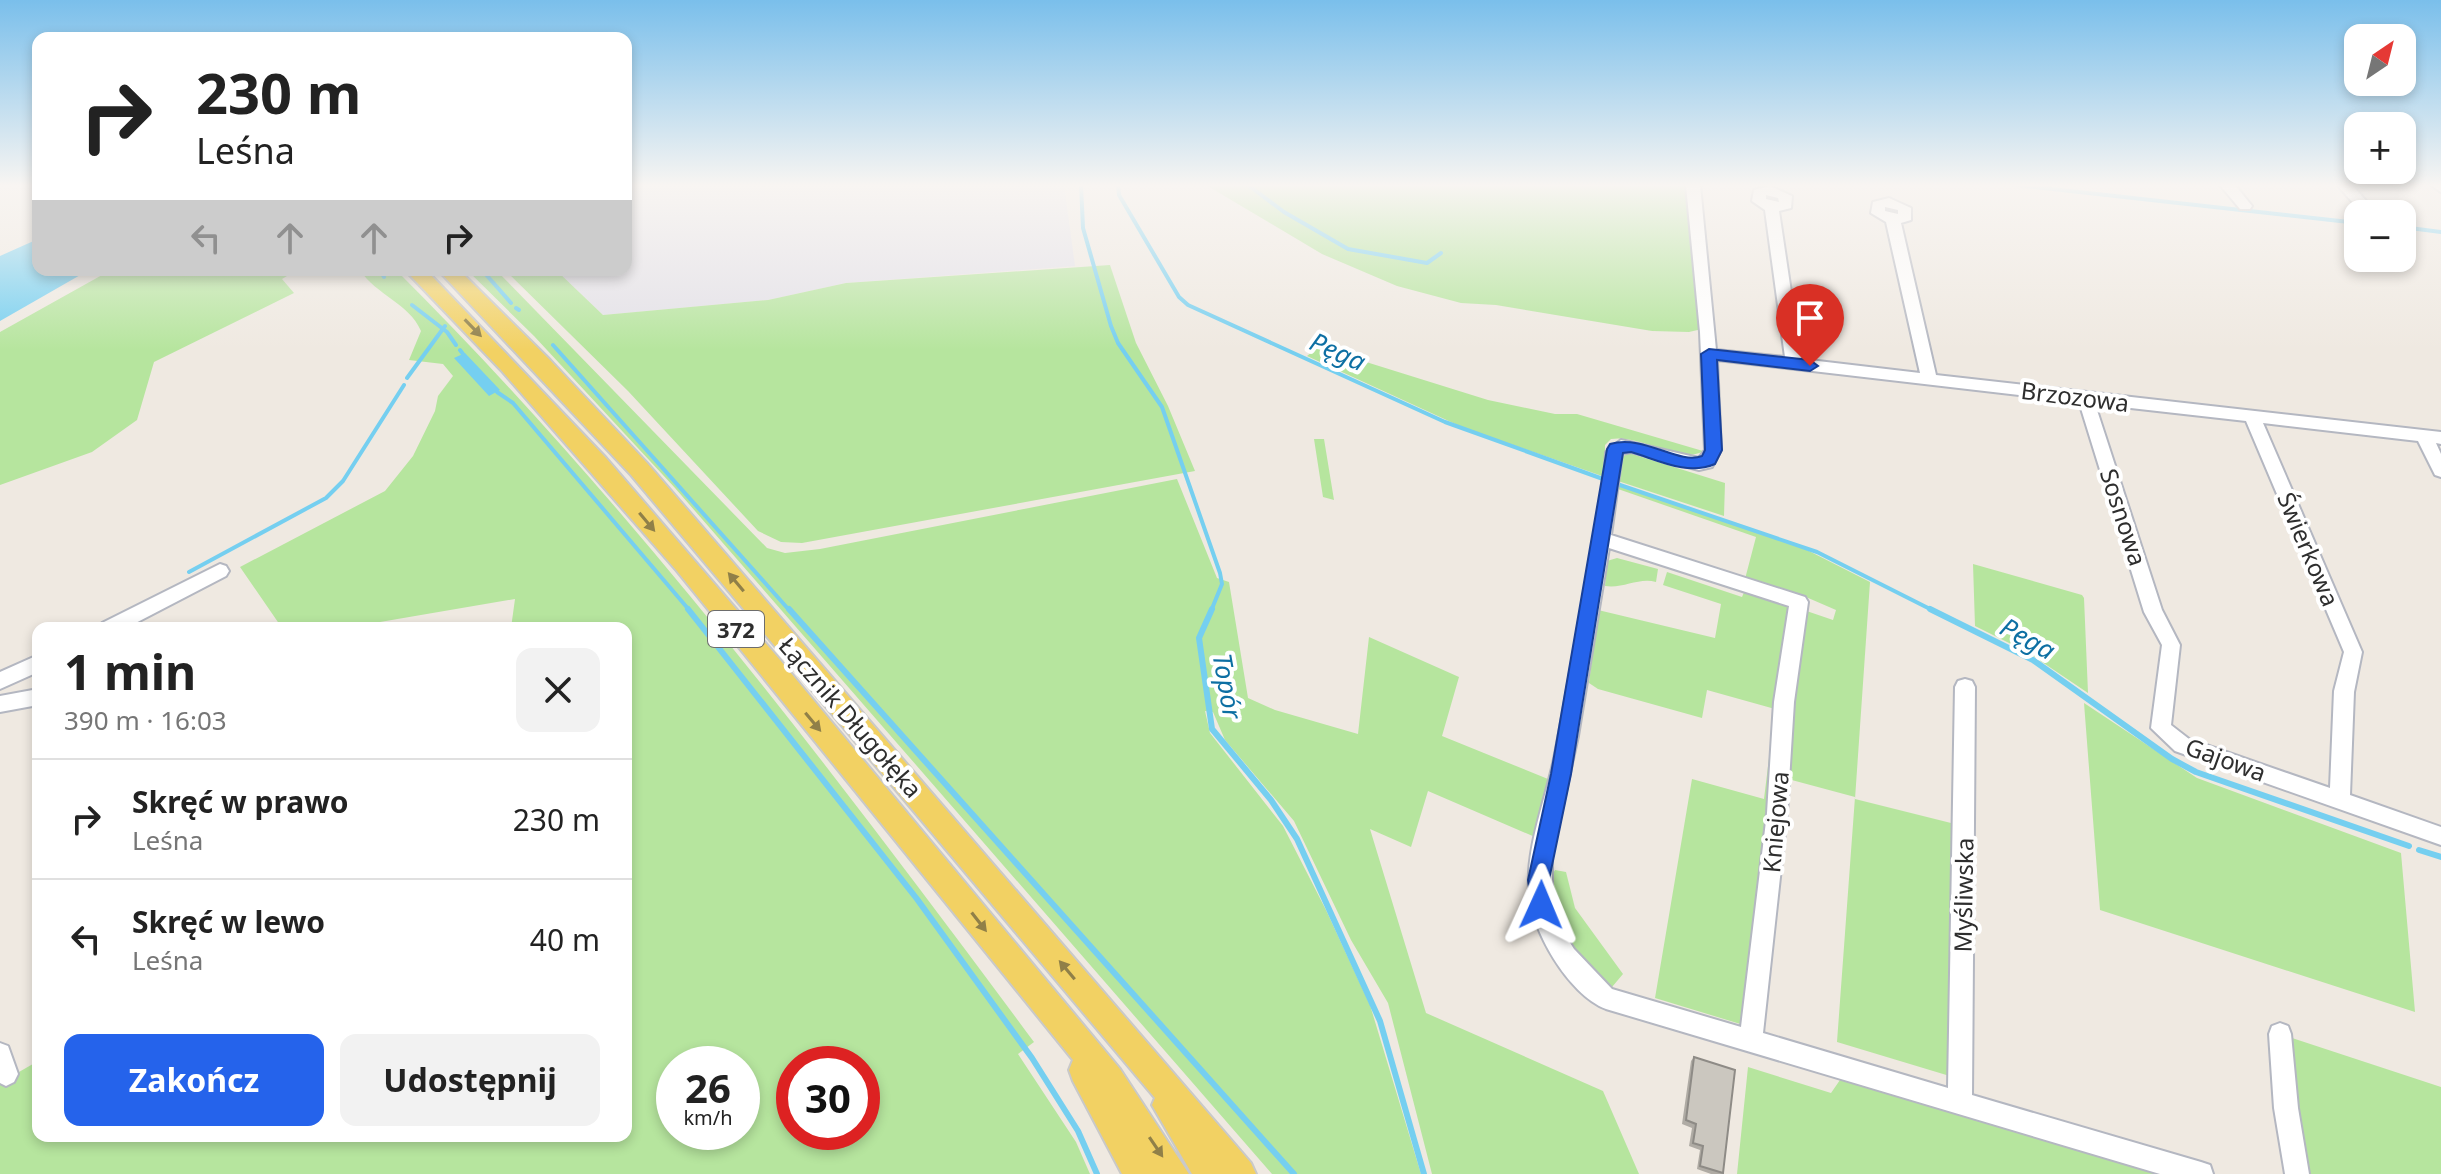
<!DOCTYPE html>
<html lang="pl">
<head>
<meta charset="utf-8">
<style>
  body { margin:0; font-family:"Noto Sans",sans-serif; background:#f2f2f2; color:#222; height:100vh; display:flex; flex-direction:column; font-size:30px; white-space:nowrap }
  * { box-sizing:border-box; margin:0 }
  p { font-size:26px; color:#767676 }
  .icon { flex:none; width:44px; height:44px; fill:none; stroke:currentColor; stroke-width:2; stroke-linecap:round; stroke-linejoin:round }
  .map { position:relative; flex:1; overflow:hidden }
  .sheet { position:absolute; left:32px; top:622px; width:600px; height:520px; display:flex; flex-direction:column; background:#fff; border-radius:16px; box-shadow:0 4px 12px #0003 }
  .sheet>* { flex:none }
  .guide { position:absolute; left:32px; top:32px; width:600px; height:244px; border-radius:16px; box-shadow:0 4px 12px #0003; background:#fff; color:#222; overflow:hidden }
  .needle { width:52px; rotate:35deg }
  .fabs { position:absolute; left:2344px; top:24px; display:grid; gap:16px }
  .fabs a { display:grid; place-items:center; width:72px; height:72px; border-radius:16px; background:#fff; box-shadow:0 4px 12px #0003; font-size:40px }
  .speed { position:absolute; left:656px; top:1046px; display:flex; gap:16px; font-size:40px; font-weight:700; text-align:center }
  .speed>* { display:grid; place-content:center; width:104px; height:104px; border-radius:50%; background:#fff; box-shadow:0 4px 12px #0003; line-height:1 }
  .speed small { font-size:20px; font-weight:400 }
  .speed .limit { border:12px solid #d22; background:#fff; color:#111 }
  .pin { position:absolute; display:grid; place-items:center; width:68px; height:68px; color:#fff; margin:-82px -34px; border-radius:50% 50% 50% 0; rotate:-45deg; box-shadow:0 0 8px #0007 }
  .pin .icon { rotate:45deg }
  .me { position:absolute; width:88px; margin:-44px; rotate:1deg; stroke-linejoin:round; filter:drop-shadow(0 0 6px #0008) }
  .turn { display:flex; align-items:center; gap:28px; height:168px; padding:0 32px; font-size:36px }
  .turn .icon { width:104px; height:104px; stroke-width:2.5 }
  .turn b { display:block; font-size:56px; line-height:68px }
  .lanes { display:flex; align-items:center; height:76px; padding:0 32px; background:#0003; justify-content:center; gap:40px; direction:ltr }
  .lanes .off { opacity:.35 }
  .round { display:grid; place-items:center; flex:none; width:84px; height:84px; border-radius:16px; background:#f2f2f2 }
  .summary { display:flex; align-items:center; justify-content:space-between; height:136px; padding:0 32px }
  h1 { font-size:48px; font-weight:700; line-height:60px }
  .button { display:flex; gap:16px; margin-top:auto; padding:16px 32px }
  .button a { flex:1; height:92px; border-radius:16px; background:#2563eb; color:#fff; font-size:32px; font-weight:700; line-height:92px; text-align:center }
  .button a+a { background:#f2f2f2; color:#222 }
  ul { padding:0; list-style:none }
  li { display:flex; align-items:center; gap:24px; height:120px; padding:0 32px; border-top:2px solid #e0e0e0 }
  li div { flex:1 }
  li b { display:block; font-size:30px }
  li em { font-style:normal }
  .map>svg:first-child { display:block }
  .industrial { fill:#e3e1e8 }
  .green { fill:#b6e59e; fill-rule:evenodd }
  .water { fill:#75cff0 }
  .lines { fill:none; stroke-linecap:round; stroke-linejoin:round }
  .stream-far1 { stroke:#75cff0; stroke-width:4 }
  .stream { stroke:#75cff0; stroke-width:6 }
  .minor-casing { stroke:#b4b7c1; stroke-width:4 }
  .major-casing { stroke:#c9c9c9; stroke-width:4 }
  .minor { fill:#fff; fill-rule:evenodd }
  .major { fill:#f2d163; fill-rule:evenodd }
  .wall { fill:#afaba4 }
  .building { fill:#cbc7bf; stroke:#8e8b86; stroke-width:2 }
  .oneway { fill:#908048 }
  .route { fill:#2563eb; stroke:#184099; stroke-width:2 }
  .labels { text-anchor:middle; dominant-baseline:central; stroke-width:8; stroke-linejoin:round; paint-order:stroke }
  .shield { fill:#fff; stroke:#6d6d6d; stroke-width:2 }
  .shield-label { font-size:22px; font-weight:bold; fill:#2e2e2e }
  .street-label { font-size:24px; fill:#2e2e2e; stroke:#fff }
  .water-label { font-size:26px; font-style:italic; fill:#0d6fa3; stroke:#fff }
</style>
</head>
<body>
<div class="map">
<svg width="2441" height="1174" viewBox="0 0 2441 1174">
  <rect width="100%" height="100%" fill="#efe9e1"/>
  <path class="industrial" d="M626,185H1064L1075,266L846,283L768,300L603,315L556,270H626Z"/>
  <path class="green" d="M1206,185H1688L1702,329L1689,332L1652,331L1496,305L1461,303L1397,286L1322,254Z
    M1110,265L1136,343L1168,406L1195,471L802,543L781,542L758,531L628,391L505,270H556L603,315L768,300L846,283Z
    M111,270H297L282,279L294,293L154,362L137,420L92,452L0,485V332Z
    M360,270H396C632,505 836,775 1034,1042L1018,1054L1076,1142L1090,1174H0V1083L38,1061V1136H626V628H511L515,599L345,628H282L240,567L385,491L413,456L435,411L438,396L453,376L443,364L409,360L421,331C409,303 376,295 360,270ZM674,1064H742V1132H674ZM794,1064H862V1132H794Z
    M467,270H496L767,548L785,553L820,549L1177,479L1217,578L1229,582L1248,698L1275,710L1358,734L1369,637L1459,677L1442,736L1548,779L1535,837L1428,791L1411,847L1370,829L1426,1013L1603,1091L1639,1174H1432L1388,1003L1351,940L1294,821L1225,740L1213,712L1205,711L1210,733L1283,826L1326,910L1370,1005L1421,1174H1272L675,488L534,336Z
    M1318,347L1488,400L1555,414H1577L1703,451C1682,465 1641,434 1611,439L1605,445V477L1464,428L1307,356Z
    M1314,439H1324L1334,500L1323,497Z
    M1629,453L1725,483L1724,516L1618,481L1621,458Z
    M1619,485L1805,549L1870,582L1855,799L1955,824L1953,1077L1837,1042L1855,797L1788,779L1760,1030L1655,998L1692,779L1764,799L1775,709L1707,690L1702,718L1598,689L1589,683L1598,610L1715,638L1721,604L1663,585L1667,572L1742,597L1745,590L1833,620L1836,610L1799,594L1745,579L1756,537L1618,489Z
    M1617,558L1658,569L1656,582C1639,577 1623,589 1605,586L1607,561Z
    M1973,564L2082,595L2084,598L2088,693L2027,652L1975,626Z
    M2084,703L2197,778L2401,853L2415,1012L2100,910Z
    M1555,870L1566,872L1575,908L1623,974L1612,987C1585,975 1535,897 1555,870Z
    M2289,1037L2441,1087V1174H2306Z
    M1748,1067L1831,1093L1840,1080L2161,1174H1737Z"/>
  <path class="water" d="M38,239V270H89L0,321V256Z
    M465,353L500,390L489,396L454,358Z"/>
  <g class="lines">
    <path class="stream-far1" d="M1081,185L1083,228L1111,326L1118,343L1162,407L1220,573L1222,584L1211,611
      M1118,185L1119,195L1179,297L1188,305L1445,422L1603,479
      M1248,185L1284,212L1348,249L1427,263L1441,253
      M2016,185L2358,223
      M2402,227L2441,232
      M380,270L384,277
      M482,270L511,303
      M412,305L447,332L456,345
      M516,308L519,310
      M553,345L790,611
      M460,350L463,354
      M407,378L445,326
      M497,392L513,403L690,611
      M1617,484L1817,552L1934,611
      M189,572L326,498L343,481L404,385"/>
    <path class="stream" d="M688,609L917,899L1032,1058L1078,1131L1097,1174
      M789,609L1294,1174
      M1212,609L1199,638L1212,729L1271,800L1297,839L1380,1021L1424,1174
      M1930,609L2033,660L2172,759L2196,772L2409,846
      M2419,850L2441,857"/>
    <defs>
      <path id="minor" d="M1686,185H1700L1716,350L1785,357L1765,210L1752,201L1754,190L1770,186L1792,196L1791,208L1779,211L1801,359L1920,373L1886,222L1871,213L1873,202L1889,198L1911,208V220L1901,223L1936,375L2441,432V444L2436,443L2441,454V477L2435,475L2418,441L2263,423L2362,652L2354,692L2350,795L2441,827V845L2175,751L2151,728L2162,645L2144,612L2079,402L1717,360L1721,450L1712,467L1699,470L1631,452L1622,454L1611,535L1805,597L1808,602L1794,702L1787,813L1763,1033L1948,1088L1955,687L1958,681L1965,679L1972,681L1975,687L1972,1095L2201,1162L2210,1165L2213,1174H2160L1606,1009C1568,994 1531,930 1529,891C1526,847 1545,802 1554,759C1572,667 1586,575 1604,483L1606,452L1621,440L1699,458L1705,450L1700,332ZM1766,195L1778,198L1779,202L1766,199ZM1885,207L1898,210V214L1885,211ZM2095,404L2246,421L2344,652L2334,691L2330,788L2189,739L2171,725L2180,645L2162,610ZM1609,548L1789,606L1774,702L1767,813L1741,1027L1612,989L1574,949L1558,924L1552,904V856L1578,736Z
        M2220,185H2235L2252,206L2250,209H2240Z
        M2337,185H2352L2378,214H2363Z
        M2431,185H2441V192Z
        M220,564L226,566L229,571L226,576L126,628H100L102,623Z
        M38,655V672L0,689V672Z
        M38,689V705L0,712V696Z
        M2280,1023L2288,1026L2291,1034L2298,1108L2309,1174H2285L2274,1108L2269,1034L2272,1026Z
        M0,1043L8,1046L18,1074L14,1082L6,1086L0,1083Z"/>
      <path id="major" d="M405,270H426L606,458L780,660L1120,1069L1189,1174H1122L1073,1081L1069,1070L1073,1060L677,571L501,370Z
        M438,270H459L550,360L647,463L1251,1163L1256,1174H1192L1152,1105L1155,1098L631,475Z"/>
    </defs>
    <use href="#minor" class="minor-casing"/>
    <use href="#major" class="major-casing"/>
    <use href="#minor" class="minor"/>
    <use href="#major" class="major"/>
  </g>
  <path class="wall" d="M1694,1057L1723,1173L1722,1174H1711L1697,1169L1700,1150L1689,1146L1692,1128L1682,1124L1691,1061Z"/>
  <path class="building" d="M1694,1057L1735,1070L1723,1173L1700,1166L1703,1146L1693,1143L1696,1124L1686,1120Z"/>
  <defs><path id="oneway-solid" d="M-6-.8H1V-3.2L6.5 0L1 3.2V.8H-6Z" transform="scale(2)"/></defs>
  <g class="oneway">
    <use href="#oneway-solid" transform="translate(473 328) rotate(46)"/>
    <use href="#oneway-solid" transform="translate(647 522) rotate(50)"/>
    <use href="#oneway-solid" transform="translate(736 582) rotate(-130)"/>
    <use href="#oneway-solid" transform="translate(813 722) rotate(50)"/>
    <use href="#oneway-solid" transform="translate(979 922) rotate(52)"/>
    <use href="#oneway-solid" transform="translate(1067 970) rotate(-130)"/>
    <use href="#oneway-solid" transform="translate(1156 1147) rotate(56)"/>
  </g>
  <linearGradient id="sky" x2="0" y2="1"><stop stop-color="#7abfeb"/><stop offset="0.53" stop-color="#f8f5f2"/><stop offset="1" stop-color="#f8f5f2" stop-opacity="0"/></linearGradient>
  <rect width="2441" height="350" fill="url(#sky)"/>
  <path class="route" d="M1709,349L1810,360L1818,366L1810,371L1717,360L1722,450L1715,464C1687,476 1658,460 1631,452L1623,453L1571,774L1549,880L1552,905L1549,912L1541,915L1533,912L1528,880L1551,774L1607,449L1610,444C1644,434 1678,465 1702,456L1705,450L1701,354Z"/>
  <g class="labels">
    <rect class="shield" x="708" y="611" width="56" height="36" rx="6"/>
    <g class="shield-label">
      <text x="736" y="629">372</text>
    </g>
    <g class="street-label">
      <text transform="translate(2075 396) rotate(7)">Brzozowa</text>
      <text transform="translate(2124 517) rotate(72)">Sosnowa</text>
      <text transform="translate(2309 549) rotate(67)">Świerkowa</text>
      <text transform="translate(851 717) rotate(49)">Łącznik Długołęka</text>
      <text transform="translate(2226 759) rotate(20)">Gajowa</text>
      <text transform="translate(1775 822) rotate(-85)">Kniejowa</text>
      <text transform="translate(1963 895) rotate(-89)">Myśliwska</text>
    </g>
    <g class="water-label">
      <text transform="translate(1338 351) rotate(24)">Pęga</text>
      <text transform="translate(2028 638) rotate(29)">Pęga</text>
      <text transform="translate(1228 686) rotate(80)">Topór</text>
    </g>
  </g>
</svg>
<div class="fabs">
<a><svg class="needle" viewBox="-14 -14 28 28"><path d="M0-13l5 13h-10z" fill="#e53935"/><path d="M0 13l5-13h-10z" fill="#767676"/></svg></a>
<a>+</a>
<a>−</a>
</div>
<div class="speed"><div>26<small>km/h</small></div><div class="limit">30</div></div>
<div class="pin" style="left:1810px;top:366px;background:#d93025"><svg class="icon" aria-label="arrive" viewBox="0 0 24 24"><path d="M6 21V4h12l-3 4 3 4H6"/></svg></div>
<svg class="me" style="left:1541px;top:905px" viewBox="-20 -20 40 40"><path d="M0-17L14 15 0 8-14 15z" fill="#2563eb" stroke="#fff" stroke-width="4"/></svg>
<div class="guide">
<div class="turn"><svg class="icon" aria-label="right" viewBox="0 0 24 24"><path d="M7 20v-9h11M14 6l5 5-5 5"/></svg><div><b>230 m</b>Leśna</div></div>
<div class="lanes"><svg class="icon off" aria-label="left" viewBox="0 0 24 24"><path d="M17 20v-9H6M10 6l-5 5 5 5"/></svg><svg class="icon off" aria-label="ahead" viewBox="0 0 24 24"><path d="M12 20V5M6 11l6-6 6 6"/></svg><svg class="icon off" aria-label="ahead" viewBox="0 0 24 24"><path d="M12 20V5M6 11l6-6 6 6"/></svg><svg class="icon" aria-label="right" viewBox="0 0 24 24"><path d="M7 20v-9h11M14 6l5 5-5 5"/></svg></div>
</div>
<section class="sheet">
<div class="summary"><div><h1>1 min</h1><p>390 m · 16:03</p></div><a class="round"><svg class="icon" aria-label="close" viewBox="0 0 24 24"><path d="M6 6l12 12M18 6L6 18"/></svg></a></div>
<ul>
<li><svg class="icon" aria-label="right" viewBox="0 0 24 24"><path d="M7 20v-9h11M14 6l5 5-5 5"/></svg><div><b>Skręć w prawo</b><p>Leśna</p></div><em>230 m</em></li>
<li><svg class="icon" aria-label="left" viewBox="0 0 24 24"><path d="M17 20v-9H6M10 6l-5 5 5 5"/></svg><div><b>Skręć w lewo</b><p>Leśna</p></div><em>40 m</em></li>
</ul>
<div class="button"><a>Zakończ</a><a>Udostępnij</a></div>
</section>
</div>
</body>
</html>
